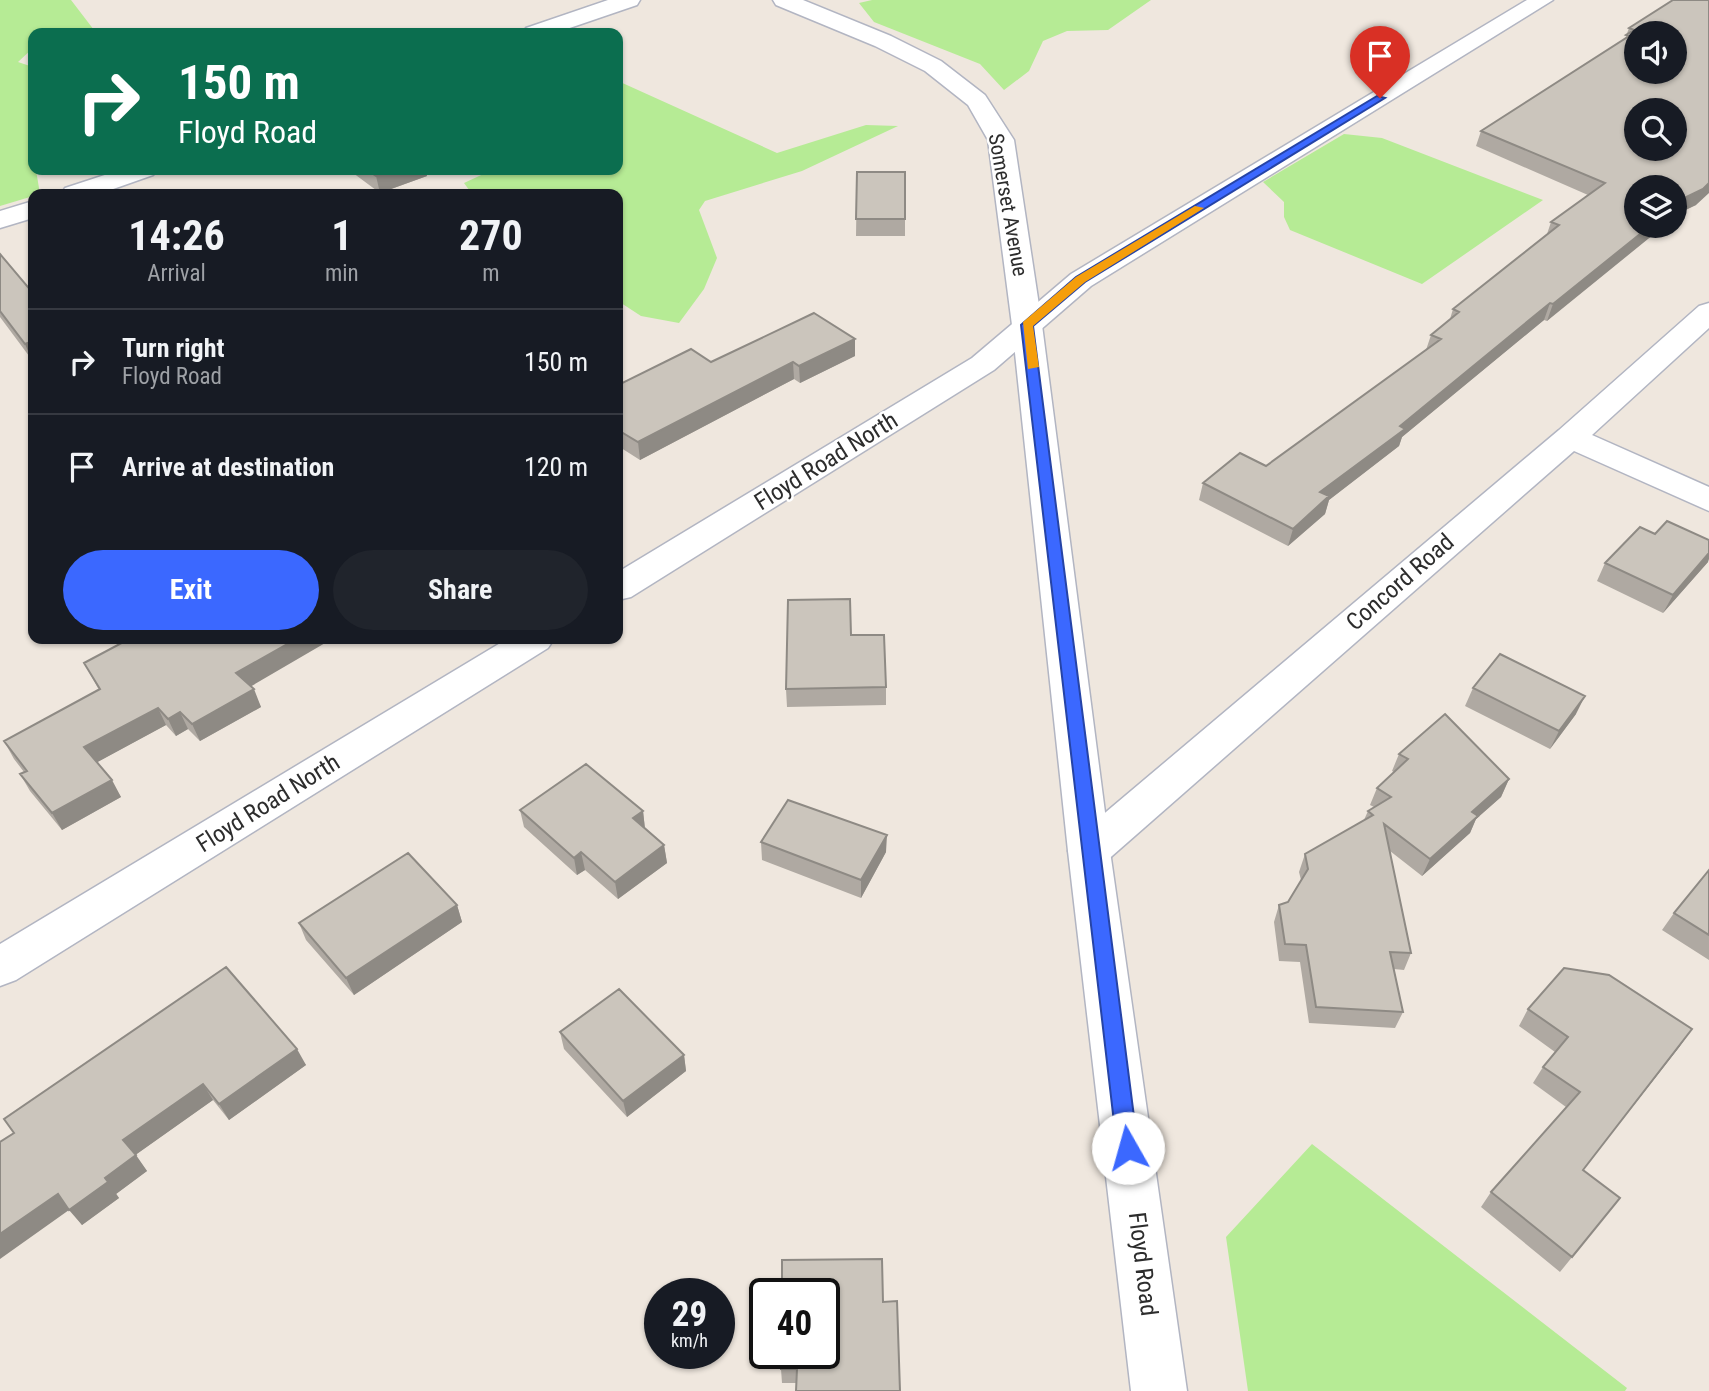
<!DOCTYPE html>
<html lang="en">
<head>
<meta charset="utf-8">
<style>
  body { margin:0; font-family:"Roboto Condensed",sans-serif; background:#20242c; color:#f1f3f6; height:100vh; display:flex; flex-direction:column; font-size:26px; white-space:nowrap }
  * { box-sizing:border-box; margin:0 }
  p { font-size:23px; color:#9ea1a6 }
  .icon { flex:none; width:38px; height:38px; fill:none; stroke:currentColor; stroke-width:2; stroke-linecap:round; stroke-linejoin:round }
  .map { position:relative; flex:1; overflow:hidden }
  .drawer { position:absolute; left:28px; top:189px; width:595px; height:455px; display:flex; flex-direction:column; background:#171b24; border-radius:14px; box-shadow:0 2px 5px #0004 }
  .drawer>* { flex:none }
  .guide { position:absolute; left:28px; top:28px; width:595px; height:147px; border-radius:14px; box-shadow:0 2px 5px #0004; background:#0b6e4f; color:#fff; overflow:hidden }
  .buttons { position:absolute; left:1624px; top:21px; display:grid; gap:14px }
  .buttons a { display:grid; place-items:center; width:63px; height:63px; border-radius:50%; background:#171b24; box-shadow:0 2px 5px #0004; font-size:35px }
  .speed { position:absolute; left:644px; top:1278px; display:flex; gap:14px; font-size:35px; font-weight:700; text-align:center }
  .speed>* { display:grid; place-content:center; width:91px; height:91px; border-radius:50%; background:#171b24; box-shadow:0 2px 5px #0004; line-height:1 }
  .speed small { font-size:18px; font-weight:400 }
  .speed .limit { border:4px solid #111; border-radius:10px; background:#fff; color:#111 }
  .pin { position:absolute; display:grid; place-items:center; width:60px; height:60px; color:#fff; margin:-72px -30px; border-radius:50% 50% 50% 0; rotate:-45deg; box-shadow:0 0 7px #0007 }
  .pin .icon { rotate:45deg }
  .me { position:absolute; width:77px; margin:-38px; rotate:353deg; stroke-linejoin:round; filter:drop-shadow(0 0 5px #0008) }
  .turn { display:flex; align-items:center; gap:24px; height:147px; padding:0 35px; font-size:32px }
  .turn .icon { width:91px; height:91px; stroke-width:2.5 }
  .turn b { display:block; font-size:49px; line-height:60px }
  .eta { display:flex; justify-content:space-evenly; align-items:center; height:119px; text-align:center }
  .eta b { font-size:42px; font-weight:700; line-height:49px }
  .button { display:flex; gap:14px; margin-top:auto; padding:14px 35px }
  .button a { flex:1; height:80px; border-radius:42px; background:#3b68ff; color:#fff; font-size:28px; font-weight:700; line-height:80px; text-align:center }
  .button a+a { background:#20242c; color:#f1f3f6 }
  ul { padding:0; list-style:none }
  li { display:flex; align-items:center; gap:21px; height:105px; padding:0 35px; border-top:2px solid #363941 }
  li div { flex:1 }
  li b { display:block; font-size:26px }
  li em { font-style:normal }
  .map>svg:first-child { display:block }
  .green { fill:#b6eb95 }
  .lines { fill:none; stroke-linecap:round; stroke-linejoin:round }
  .minor-casing { stroke:#b2b5c2; stroke-width:3 }
  .tertiary-casing { stroke:#b2b5c2; stroke-width:3 }
  .minor { fill:#fff; fill-rule:evenodd }
  .tertiary { fill:#fff; fill-rule:evenodd }
  .wall { fill:#afa9a2 }
  .shaded-wall { fill:#8e8a84 }
  .building { fill:#cbc5bc; stroke:#8e8a84; stroke-width:2; fill-rule:evenodd }
  .route { fill:#3b68ff; stroke:#2644a6; stroke-width:2 }
  .slow { fill:#f59e0b }
  .labels { text-anchor:middle; dominant-baseline:central; stroke-width:5; stroke-linejoin:round; paint-order:stroke }
  .far-street-label { font-size:21px; fill:#2d2d2d; stroke:#fff }
  .street-label { font-size:24px; fill:#2d2d2d; stroke:#fff }
</style>
</head>
<body>
<div class="map">
<svg width="1709" height="1391" viewBox="0 0 1709 1391">
  <rect width="100%" height="100%" fill="#efe7de"/>
  <path class="green" d="M0,0H71L94,30L33,33V48L18,62L33,67V170H36L40,194L0,206Z
    M872,0H1151L1108,30L1067,31L1043,41L1029,71L1004,90L980,64L874,22L859,3Z
    M618,81L777,153L866,125L898,126L802,171L705,201L699,210L717,258L704,289L679,323L641,316L618,301V194H472L464,183L492,170H618Z
    M1344,134L1382,138L1543,200L1422,284L1290,230L1284,217V202L1263,182Z
    M1312,1144L1627,1388L1625,1391H1248L1226,1237Z"/>
  <g class="lines">
    <defs>
      <path id="minor" d="M608,0H640L637,5L555,33H523L526,28Z
        M1527,0H1553L1091,286L994,370L631,597L618,600V572L972,358L1071,274Z
        M120,170H157L153,175L99,194H61L65,188Z
        M33,201V218L0,228V211Z
        M1709,303V328L1592,435L1709,487V511L1574,451L1104,863L1089,868L1074,863L1068,851L1074,839L1559,430L1699,306Z
        M507,639H554L548,648L16,980L0,986V944Z"/>
      <path id="tertiary" d="M773,0H803L891,36L941,61L985,95L1014,140L1042,325L1110,851L1187,1391H1131L1068,851L1012,325L988,140L968,105L925,71L875,46L776,5Z"/>
    </defs>
    <use href="#minor" class="minor-casing"/>
    <use href="#tertiary" class="tertiary-casing"/>
    <use href="#minor" class="minor"/>
    <use href="#tertiary" class="tertiary"/>
  </g>
  <path class="wall" d="M1673,0L1696,205L1679,213L1675,217V187L1547,321L1544,320L1402,437L1399,446L1329,500L1325,514L1288,546L1199,500L1203,483L1266,466L1426,350L1431,335L1450,319L1453,309L1547,234L1551,222L1588,195L1476,146L1481,131L1625,39L1629,28Z
    M349,170H425L427,176L380,193Z
    M857,172L905,219V236H856Z
    M0,254L33,293V360H32L0,317Z
    M855,356L800,383L794,379L640,460L618,446V385L711,362Z
    M1655,534L1708,562L1663,613L1597,581L1605,563Z
    M851,635L886,687V705L787,707L786,689Z
    M84,663L250,686L261,707L200,741L188,729L176,736L166,725L97,762L121,797L62,830L30,791L20,774L24,772L14,759L4,741L99,690Z
    M1473,688L1576,714L1550,749L1465,706Z
    M1399,754L1509,779L1501,797L1476,819L1470,833L1422,876L1390,851L1411,953L1404,970L1394,969L1403,1012L1395,1028L1309,1023L1300,962L1279,961L1274,922L1279,905L1288,902L1301,880L1299,872L1305,854L1364,820L1368,811L1374,807L1370,805L1377,788L1394,772L1392,771Z
    M520,810L643,811L645,829L664,845L667,863L618,899L585,870L577,875L524,827Z
    M761,842L886,852L861,898L762,860Z
    M1709,870V960L1662,930L1674,913Z
    M457,905L462,922L354,995L306,940L299,923Z
    M226,967L306,1065L229,1120L213,1100L135,1155L147,1171L116,1194L119,1198L82,1225L14,1133Z
    M1528,1009L1680,1046L1583,1170L1620,1198L1560,1272L1481,1207L1491,1192L1566,1107L1533,1083L1543,1067L1555,1052L1519,1026Z
    M560,1032L684,1055L686,1071L627,1117L564,1049Z
    M883,1302L797,1383H782L781,1369Z"/>
  <path class="shaded-wall" d="M395,170H425L427,176L380,193L376,176Z
    M1709,183V193L1696,205L1679,213L1675,217V206L1686,197Z
    M1650,226H1664L1547,321L1553,304Z
    M1550,303L1544,320L1402,437L1399,446L1329,500L1325,514L1288,546L1293,529L1320,492Z
    M855,339V356L800,383L799,366Z
    M33,341V360H32L25,344Z
    M793,362L794,379L640,460L638,442Z
    M1709,553V559L1708,562L1663,613L1673,595Z
    M296,639H332L243,691L236,673Z
    M254,689L261,707L200,741L192,724Z
    M1585,696L1576,714L1550,749L1559,731Z
    M158,708L166,725L94,764L84,747Z
    M180,712L188,729L176,736L168,719Z
    M1509,779L1501,797L1476,819L1470,833L1422,876L1430,859L1472,812Z
    M112,780L121,797L62,830L52,813Z
    M643,811L645,829L633,818Z
    M887,835L886,852L861,898V880Z
    M664,845L667,863L618,899L615,882Z
    M581,852L585,870L577,875L574,858Z
    M457,905L462,922L354,995L346,978Z
    M1692,1029L1680,1046L1571,1185L1583,1170Z
    M297,1049L306,1065L229,1120L219,1104Z
    M684,1055L686,1071L627,1117L623,1101Z
    M203,1084L213,1100L134,1156L123,1140Z
    M136,1155L147,1171L116,1194L105,1178Z
    M108,1182L119,1198L82,1225L69,1210L0,1259V1234L58,1194Z"/>
  <path class="building" d="M1673,0H1709V183L1703,189L1686,197L1675,206V187H1636V226H1650L1553,304L1550,303L1400,426L1405,429L1320,492L1329,496L1293,529L1203,483L1240,453L1266,466L1441,339L1431,335L1459,312L1453,309L1559,225L1551,222L1605,183L1481,131L1629,36L1626,35L1634,30L1629,28ZM1636,33H1675V72H1636ZM1636,110H1675V149H1636Z
    M367,170H395L376,176Z
    M857,172H905V219H856Z
    M0,254L33,293V341L25,344L0,311Z
    M814,313L855,339L799,366L793,362L638,442L618,430V385L691,349L711,362Z
    M1667,521L1709,540V553L1673,595L1605,563L1640,527L1655,534Z
    M850,599L851,635H884L886,687L786,689L788,600Z
    M129,639H296L236,673L254,689L192,724L180,712L168,719L158,708L84,747L112,780L52,813L20,774L27,771L4,741L100,689L84,663Z
    M1500,654L1585,696L1559,731L1473,688Z
    M1445,714L1509,779L1472,812L1478,816L1430,859L1384,824L1411,953L1390,952L1403,1012L1316,1007L1306,945L1285,944L1279,905L1288,902L1308,869L1305,854L1373,815L1368,811L1391,797L1377,788L1408,759L1399,754Z
    M586,764L643,811L633,818L664,845L615,882L581,852L574,858L520,810Z
    M788,800L887,835L861,880L761,842Z
    M408,853L457,905L346,978L299,923Z
    M1709,870V935L1674,913Z
    M226,967L297,1049L219,1104L203,1084L123,1140L136,1155L105,1178L108,1182L69,1210L58,1194L0,1234V1142L14,1133L4,1119Z
    M1564,968L1609,975L1692,1029L1583,1170L1620,1198L1572,1257L1491,1192L1580,1092L1543,1067L1568,1037L1528,1009Z
    M619,989L684,1055L623,1101L560,1032Z
    M882,1259L883,1302L897,1301L900,1391H796L797,1369H781V1353H824V1293H782V1260Z"/>
  <path class="route" d="M1377,96L1385,98L1085,282L1033,326L1138,1148L1135,1155L1128,1157L1120,1155L1117,1148L1021,325L1076,277Z"/>
  <path class="slow" d="M1195,206L1204,208L1085,282L1033,326L1039,367L1028,369L1023,322L1076,277Z"/>
  <g class="labels">
    <g class="far-street-label">
      <text transform="translate(1008 205) rotate(80)">Somerset Avenue</text>
    </g>
    <g class="street-label">
      <text transform="translate(826 461) rotate(-32)">Floyd Road North</text>
      <text transform="translate(1400 582) rotate(-41)">Concord Road</text>
      <text transform="translate(268 803) rotate(-32)">Floyd Road North</text>
      <text transform="translate(1143 1264) rotate(83)">Floyd Road</text>
    </g>
  </g>
</svg>
<div class="buttons">
<a><svg class="icon" aria-label="sound" viewBox="0 0 24 24"><path d="M4 9h4l5-4v14l-5-4H4zM17 9q2 3 0 6"/></svg></a>
<a><svg class="icon" aria-label="search" viewBox="0 0 24 24"><circle cx="10" cy="10" r="6"/><path d="M15 15l6 6"/></svg></a>
<a><svg class="icon" aria-label="layers" viewBox="0 0 24 24"><path d="M12 4l9 5-9 5-9-5zM3 14l9 5 9-5"/></svg></a>
</div>
<div class="speed"><div>29<small>km/h</small></div><div class="limit">40</div></div>
<div class="pin" style="left:1380px;top:98px;background:#d93025"><svg class="icon" aria-label="arrive" viewBox="0 0 24 24"><path d="M6 21V4h12l-3 4 3 4H6"/></svg></div>
<svg class="me" style="left:1128px;top:1148px" viewBox="-20 -20 40 40"><circle r="19" fill="#fff"/><path d="M0-13L10 11 0 6-10 11z" fill="#3b68ff"/></svg>
<div class="guide">
<div class="turn"><svg class="icon" aria-label="right" viewBox="0 0 24 24"><path d="M7 20v-9h11M14 6l5 5-5 5"/></svg><div><b>150 m</b>Floyd Road</div></div>
</div>
<section class="drawer">
<div class="eta">
<div><b>14:26</b><p>Arrival</p></div>
<div><b>1</b><p>min</p></div>
<div><b>270</b><p>m</p></div>
</div>
<ul>
<li><svg class="icon" aria-label="right" viewBox="0 0 24 24"><path d="M7 20v-9h11M14 6l5 5-5 5"/></svg><div><b>Turn right</b><p>Floyd Road</p></div><em>150 m</em></li>
<li><svg class="icon" aria-label="arrive" viewBox="0 0 24 24"><path d="M6 21V4h12l-3 4 3 4H6"/></svg><div><b>Arrive at destination</b></div><em>120 m</em></li>
</ul>
<div class="button"><a>Exit</a><a>Share</a></div>
</section>
</div>
</body>
</html>
